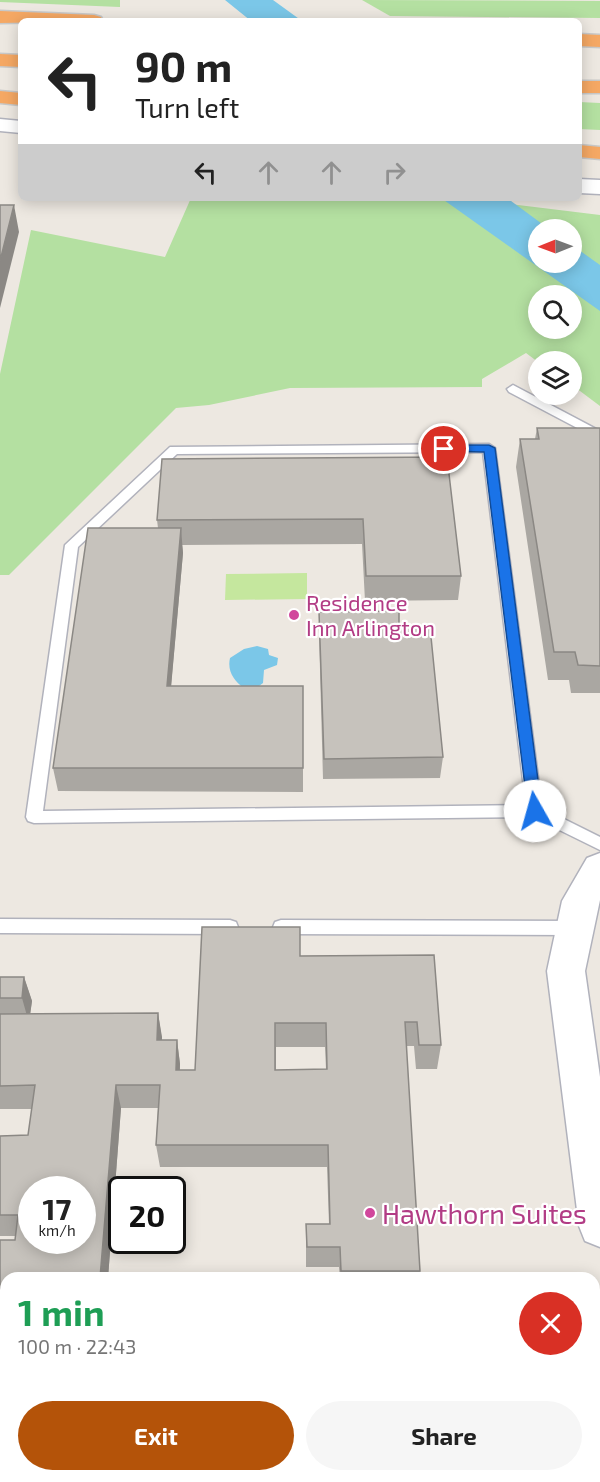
<!DOCTYPE html>
<html lang="en">
<head>
<meta charset="utf-8">
<style>
  body { margin:0; font-family:"Exo 2",sans-serif; background:#f6f6f6; color:#222; height:100vh; display:flex; flex-direction:column; font-size:22px; white-space:nowrap }
  * { box-sizing:border-box; margin:0 }
  p { font-size:20px; color:#767676 }
  .icon { flex:none; width:33px; height:33px; fill:none; stroke:currentColor; stroke-width:2; stroke-linecap:round; stroke-linejoin:round }
  .map { position:relative; flex:1; overflow:hidden }
  .drawer { position:absolute; left:0px; top:1272px; width:600px; height:210px; display:flex; flex-direction:column; background:#fff; border-radius:18px 18px 0 0; box-shadow:0 3px 15px #0003 }
  .drawer>* { flex:none }
  .top-card { position:absolute; left:18px; top:18px; width:564px; height:183px; border-radius:9px; box-shadow:0 3px 15px #0003; background:#fff; color:#222; overflow:hidden }
  .needle { width:39px; rotate:269deg }
  .buttons { position:absolute; left:528px; top:219px; display:grid; gap:12px }
  .buttons a { display:grid; place-items:center; width:54px; height:54px; border-radius:50%; background:#fff; box-shadow:0 3px 15px #0003; font-size:30px }
  .speed { position:absolute; left:18px; top:1176px; display:flex; gap:12px; font-size:30px; font-weight:700; text-align:center }
  .speed>* { display:grid; place-content:center; width:78px; height:78px; border-radius:50%; background:#fff; box-shadow:0 3px 15px #0003; line-height:1 }
  .speed small { font-size:15px; font-weight:400 }
  .speed .limit { border:3px solid #111; border-radius:9px; background:#fff; color:#111 }
  .pin { position:absolute; display:grid; place-items:center; width:51px; height:51px; color:#fff; margin:-26px; border:3px solid #fff; border-radius:50%; box-shadow:0 2px 6px #0007 }
  .me { position:absolute; width:66px; margin:-33px; rotate:353deg; stroke-linejoin:round; filter:drop-shadow(0 0 4px #0008) }
  .turn { display:flex; align-items:center; gap:21px; height:126px; padding:0 18px; font-size:27px }
  .turn .icon { width:78px; height:78px; stroke-width:2.5 }
  .turn b { display:block; font-size:42px; line-height:51px }
  .lanes { display:flex; align-items:center; height:57px; padding:0 18px; background:#0003; justify-content:center; gap:30px; direction:ltr }
  .lanes .off { opacity:.35 }
  .round { display:grid; place-items:center; flex:none; width:63px; height:63px; border-radius:32px; background:#f6f6f6 }
  .overview { display:flex; align-items:center; justify-content:space-between; height:102px; padding:0 18px }
  h1 { font-size:36px; font-weight:700; line-height:45px; color:#1e9e55 }
  .primary-button { display:flex; gap:12px; margin-top:auto; padding:12px 18px }
  .primary-button a { flex:1; height:69px; border-radius:36px; background:#b45309; color:#fff; font-size:24px; font-weight:700; line-height:69px; text-align:center }
  .primary-button a+a { background:#f6f6f6; color:#222 }
  .map>svg:first-child { display:block }
  .green { fill:#b4e0a1; fill-rule:evenodd }
  .pitch { fill:#c5e79e }
  .water { fill:#7bc7e8 }
  .lines { fill:none; stroke-linecap:round; stroke-linejoin:round }
  .lane-casing { stroke:#b1b2bc; stroke-width:3 }
  .secondary-casing { stroke:#b1b2bc; stroke-width:3 }
  .highway-casing { stroke:#c8c8c8; stroke-width:3 }
  .lane { fill:#fff; fill-rule:evenodd }
  .secondary { fill:#fff; fill-rule:evenodd }
  .highway { fill:#f5a864; fill-rule:evenodd }
  .wall { fill:#aaa7a2; fill-rule:evenodd }
  .shaded-wall { fill:#8b8884 }
  .building { fill:#c6c2bc; stroke:#8b8884; stroke-width:1.5; fill-rule:evenodd }
  .route { fill:#1a73e8; stroke:#114b97; stroke-width:1.5 }
  .hotel-dot { fill:#d1479c; stroke:#fff; stroke-width:2 }
  .labels { text-anchor:middle; dominant-baseline:central; stroke-width:4.5; stroke-linejoin:round; paint-order:stroke }
  .hotel-label { font-size:22px; fill:#b23c85; stroke:#fff; text-anchor:start }
  .near-hotel-label { font-size:27px; fill:#b23c85; stroke:#fff; text-anchor:start }
</style>
</head>
<body>
<div class="map">
<svg width="600" height="1482" viewBox="0 0 600 1482">
  <rect width="100%" height="100%" fill="#ede8e1"/>
  <path class="green" d="M0,0H120V7L0,2Z
    M362,0L600,1V18L390,16Z
    M579,102L600,103V130L579,129Z
    M191,198H462L600,215V406L572,385V362H538L526,353L482,379V387L290,388L209,405L176,408L9,575H0V374L31,230L165,257ZM538,230H572V262H538ZM538,296H572V328H538Z"/>
  <path class="pitch" d="M307,573V599L225,600L226,574Z"/>
  <path class="water" d="M225,0H273L302,21H251Z
    M441,198H507L549,229L538,230V262H572V245L600,265V311Z
    M257,646L268,649L269,655L278,658L277,665L264,670L263,683L259,686L244,688C234,681 227,671 230,658L244,649Z"/>
  <g class="lines">
    <defs>
      <path id="lane" d="M513,385L600,431V440L509,392L507,389Z
        M489,444L495,448L542,808L600,837V850L533,817L34,823L28,821L26,817L65,545L170,447ZM483,452L526,805L43,811L78,547L177,454Z
        M0,919L230,920L236,922L238,927L236,932L230,934L0,933Z
        M281,920L575,921L581,923L583,928L581,933L575,935L281,934L275,932L273,927L275,922Z
        M594,1461H600V1482L586,1480L585,1476H594Z
        M256,1476H278V1482H256Z"/>
      <path id="secondary" d="M0,119L21,121V133L0,131Z
        M579,179L600,180V194L579,193Z
        M600,853V900L585,971L600,1077V1247L585,1241L579,1226L547,971L562,901L587,858Z"/>
      <path id="highway" d="M0,11L94,15L101,17L103,21L0,23Z
        M579,34L600,35V47L579,46Z
        M0,54L21,55V67L0,66Z
        M579,81H600V93H579Z
        M0,91L21,93V105L0,103Z
        M579,145L600,147V159L579,157Z"/>
    </defs>
    <use href="#lane" class="lane-casing"/>
    <use href="#secondary" class="secondary-casing"/>
    <use href="#highway" class="highway-casing"/>
    <use href="#lane" class="lane"/>
    <use href="#secondary" class="secondary"/>
    <use href="#highway" class="highway"/>
  </g>
  <path class="wall" d="M537,428H600V693H571L569,680H548L516,467L520,439H535Z
    M447,457L461,576L458,600L365,601L362,544L182,545L183,553L171,686H303V792L58,791L53,768L158,528L157,520Z
    M319,612L399,627L443,757L440,778L323,779L319,633Z
    M202,927H300V956L434,955L441,1045L437,1069H416L414,1046H406L420,1271L419,1278H340L339,1267H306V1224H329L327,1167H160L156,1145L158,1108H121L108,1278H6V1476H16L15,1482H0V1240H15L16,1236H0V1136L28,1135L32,1109H0V977H24L32,1001L30,1014L158,1013L162,1040H177L180,1064V1070H195ZM276,1047H325L326,1069L276,1070ZM32,1190H82V1240H32Z"/>
  <path class="shaded-wall" d="M14,205L19,232L0,308V261Z
    M181,528L183,553L169,710L167,686Z
    M24,977L32,1001L29,1023L22,998Z
    M158,1013L162,1037L161,1064L157,1040Z
    M177,1040L180,1064L179,1094L176,1070Z
    M116,1085L121,1108L108,1278H100Z
    M6,1465V1476H16L15,1482H4Z
    M165,1476H170V1482H164Z"/>
  <path class="building" d="M0,205H14L0,261Z
    M537,428H600V666L578,665L575,652H554L520,439H539Z
    M447,457L461,576H366L363,519L157,520L162,459Z
    M88,528H181L167,686H303V768H53Z
    M399,611V627H430L443,757L324,759L319,612Z
    M202,927H300V956L434,955L441,1045H419L417,1022H405L420,1271H341L340,1247H307L306,1224H330L328,1145H156L160,1085H116L100,1278H6V1465L4,1482H0V1240H15L18,1215H0V1136L28,1135L35,1085L0,1086V1014L158,1013L157,1040H177L176,1070H195ZM275,1023H326L327,1069L275,1070ZM32,1190H82V1240H32Z
    M0,977H24L22,998H0Z
    M67,1476H165L164,1482H67Z"/>
  <path class="route" d="M444,445H489L495,448L542,811L540,815H530L528,811L484,452L440,451V446Z"/>
  <g class="hotel-dot">
    <circle cx="294" cy="615" r="6"/>
    <circle cx="370" cy="1213" r="6"/>
  </g>
  <g class="labels">
    <g class="hotel-label">
      <text x="306" y="602">Residence<tspan x="306" dy="25">Inn Arlington</tspan></text>
    </g>
    <g class="near-hotel-label">
      <text x="382" y="1213">Hawthorn Suites</text>
    </g>
  </g>
</svg>
<div class="buttons">
<a><svg class="needle" viewBox="-14 -14 28 28"><path d="M0-13l5 13h-10z" fill="#e53935"/><path d="M0 13l5-13h-10z" fill="#767676"/></svg></a>
<a><svg class="icon" aria-label="search" viewBox="0 0 24 24"><circle cx="10" cy="10" r="6"/><path d="M15 15l6 6"/></svg></a>
<a><svg class="icon" aria-label="layers" viewBox="0 0 24 24"><path d="M12 4l9 5-9 5-9-5zM3 14l9 5 9-5"/></svg></a>
</div>
<div class="speed"><div>17<small>km/h</small></div><div class="limit">20</div></div>
<div class="pin" style="left:444px;top:449px;background:#d93025"><svg class="icon" aria-label="arrive" viewBox="0 0 24 24"><path d="M6 21V4h12l-3 4 3 4H6"/></svg></div>
<svg class="me" style="left:535px;top:811px" viewBox="-20 -20 40 40"><circle r="19" fill="#fff"/><path d="M0-13L10 11 0 6-10 11z" fill="#1a73e8"/></svg>
<div class="top-card">
<div class="turn"><svg class="icon" aria-label="left" viewBox="0 0 24 24"><path d="M17 20v-9H6M10 6l-5 5 5 5"/></svg><div><b>90 m</b>Turn left</div></div>
<div class="lanes"><svg class="icon" aria-label="left" viewBox="0 0 24 24"><path d="M17 20v-9H6M10 6l-5 5 5 5"/></svg><svg class="icon off" aria-label="ahead" viewBox="0 0 24 24"><path d="M12 20V5M6 11l6-6 6 6"/></svg><svg class="icon off" aria-label="ahead" viewBox="0 0 24 24"><path d="M12 20V5M6 11l6-6 6 6"/></svg><svg class="icon off" aria-label="right" viewBox="0 0 24 24"><path d="M7 20v-9h11M14 6l5 5-5 5"/></svg></div>
</div>
<section class="drawer">
<div class="overview"><div><h1>1 min</h1><p>100 m · 22:43</p></div><a class="round" style="background:#d93025;color:#fff"><svg class="icon" aria-label="close" viewBox="0 0 24 24"><path d="M6 6l12 12M18 6L6 18"/></svg></a></div>
<div class="primary-button"><a>Exit</a><a>Share</a></div>
</section>
</div>
</body>
</html>
